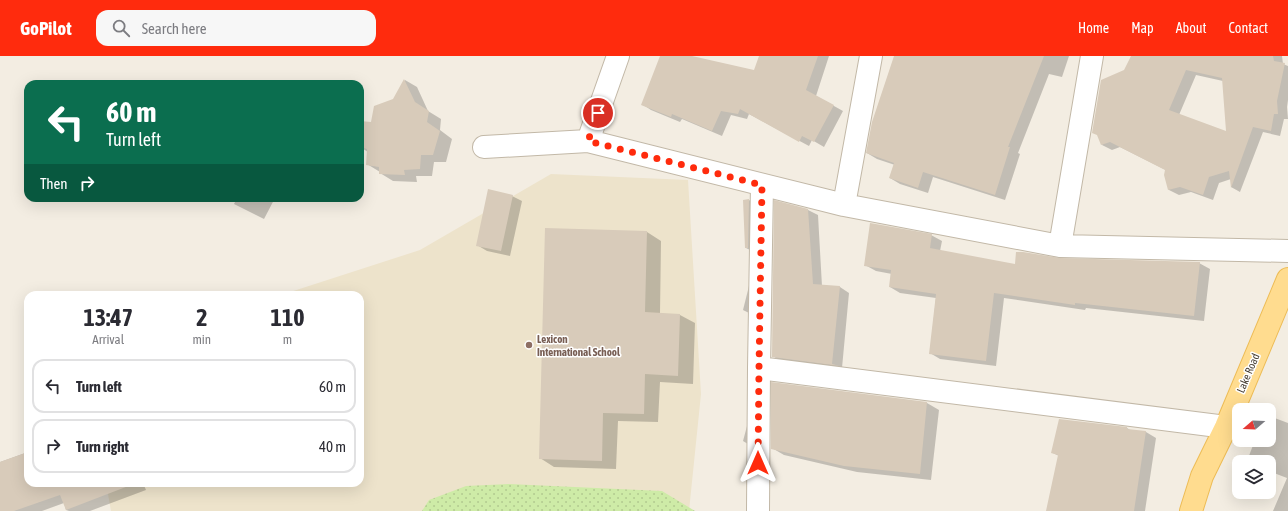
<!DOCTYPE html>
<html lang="en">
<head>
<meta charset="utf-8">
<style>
  body { margin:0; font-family:"Asap Condensed",sans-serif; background:#f7f7f7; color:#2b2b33; height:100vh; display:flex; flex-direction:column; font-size:15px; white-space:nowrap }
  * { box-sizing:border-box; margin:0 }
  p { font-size:13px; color:#7c7c81 }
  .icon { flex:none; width:22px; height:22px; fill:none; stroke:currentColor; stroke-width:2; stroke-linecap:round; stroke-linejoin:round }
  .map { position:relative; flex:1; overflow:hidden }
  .drawer { position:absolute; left:24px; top:235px; width:340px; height:196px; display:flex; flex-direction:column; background:#fff; border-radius:12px; box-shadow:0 4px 16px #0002 }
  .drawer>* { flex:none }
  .top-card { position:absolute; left:24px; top:24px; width:340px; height:122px; border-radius:12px; box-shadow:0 4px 16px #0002; background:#0b6e4f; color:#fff; overflow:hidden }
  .needle { width:26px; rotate:251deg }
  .tools { position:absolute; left:1232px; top:347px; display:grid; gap:8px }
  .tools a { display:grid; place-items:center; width:44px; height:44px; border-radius:8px; background:#fff; box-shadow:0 4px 16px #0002; font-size:20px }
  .pin { position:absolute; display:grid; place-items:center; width:34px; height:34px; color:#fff; margin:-17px; border:2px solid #fff; border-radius:50%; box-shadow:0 1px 4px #0007 }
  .me { position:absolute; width:44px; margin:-22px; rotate:0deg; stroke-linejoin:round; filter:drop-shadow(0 0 3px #0008) }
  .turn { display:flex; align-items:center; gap:14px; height:84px; padding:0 16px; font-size:18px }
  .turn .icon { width:52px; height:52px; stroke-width:2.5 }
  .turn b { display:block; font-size:28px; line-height:34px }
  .then { display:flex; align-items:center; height:38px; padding:0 16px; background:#0003; gap:8px; font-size:15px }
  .eta { display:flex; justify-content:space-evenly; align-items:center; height:68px; text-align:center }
  .eta b { font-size:24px; font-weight:700; line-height:28px }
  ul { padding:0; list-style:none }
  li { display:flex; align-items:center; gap:12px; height:54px; margin:0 8px 6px; padding:0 8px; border:2px solid #e1e1e2; border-radius:12px }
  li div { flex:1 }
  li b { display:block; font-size:15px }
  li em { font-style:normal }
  header { display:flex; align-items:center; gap:24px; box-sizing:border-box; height:56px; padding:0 20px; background:#ff2b0d; color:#fff }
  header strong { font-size:19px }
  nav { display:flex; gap:22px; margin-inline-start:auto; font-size:14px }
  .search { width:280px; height:36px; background:#f7f7f7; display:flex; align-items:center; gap:10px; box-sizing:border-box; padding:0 14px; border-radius:12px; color:#7c7c81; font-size:15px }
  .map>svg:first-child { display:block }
  .education { fill:#ede3cb }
  .grass { fill:url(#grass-dots) }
  .shadow { fill:#0003; fill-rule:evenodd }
  .building { fill:#d8cbba; fill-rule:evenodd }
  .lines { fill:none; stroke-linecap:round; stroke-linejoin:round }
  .street-casing { stroke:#c2b8a7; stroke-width:24 }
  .primary-casing { stroke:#edbc56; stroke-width:24 }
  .street { stroke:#fff; stroke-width:22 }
  .primary { stroke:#ffdc8f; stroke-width:22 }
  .route { stroke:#ff2b0d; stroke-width:7; stroke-dasharray:0 12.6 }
  .education-dot { fill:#8d6e63; stroke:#fff; stroke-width:1.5 }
  .labels { text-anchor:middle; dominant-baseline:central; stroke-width:3; stroke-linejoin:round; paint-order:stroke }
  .education-label { font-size:11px; font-weight:bold; fill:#785e54; stroke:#fff; text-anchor:start }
  .street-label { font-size:11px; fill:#453d32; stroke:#fff }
</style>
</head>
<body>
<header>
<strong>GoPilot</strong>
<div class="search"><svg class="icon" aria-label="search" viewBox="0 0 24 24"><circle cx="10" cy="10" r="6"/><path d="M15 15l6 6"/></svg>Search here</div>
<nav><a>Home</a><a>Map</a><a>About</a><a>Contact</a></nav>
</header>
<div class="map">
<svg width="1288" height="455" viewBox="0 0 1288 455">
  <defs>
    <pattern id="grass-dots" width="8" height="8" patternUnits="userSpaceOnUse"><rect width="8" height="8" fill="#ceeba7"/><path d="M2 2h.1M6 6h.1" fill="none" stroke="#b2ca90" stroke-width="1.8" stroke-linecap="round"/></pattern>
  </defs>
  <rect width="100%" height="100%" fill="#f3ede2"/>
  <path class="education" d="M551,118L688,124L701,338L689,455H111L106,427H360V239H281L420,194Z"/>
  <path class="grass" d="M509,428L662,435L695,455H422L429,444L466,430Z"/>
  <path class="shadow" d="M664,0H688L755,15L760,0H829L816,40L843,55L824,91L812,84L809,90L749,58L747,63L731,59L722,80L682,63L680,66L651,54L642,48Z
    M900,0H1069L1062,21L1049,18L1018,97L1020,98L1005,144L933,121L928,137L900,128L890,122L895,109L877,103L867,97Z
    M1132,0H1282L1283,8L1288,10V44L1287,51L1288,63H1284L1280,80L1263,76L1240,136L1231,131V123L1219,127L1213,144L1191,136L1179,139L1169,134L1165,119L1166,114L1120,91L1112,94L1102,89L1125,15ZM1196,19L1223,25L1227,77L1179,59Z
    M405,24L417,31L428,55L441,63L440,74L452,83L446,106H434L432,120H416L417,126L393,125L380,117V116L367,108L368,96L360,91V66L372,67L394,44Z
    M512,140L522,145L510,200L487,195L477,189Z
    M237,142H275L264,163L234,148Z
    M749,144L758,150L756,197L746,192L744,145Z
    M808,154L818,159L822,230L840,231L849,237L842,312L782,306L773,300Z
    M647,176L661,185L660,258L680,259L695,267L693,328L660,326L658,366L618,365L616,413L554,411L540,402Z
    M931,179L942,185L940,195L1015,210L1060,204L1199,207L1210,213L1204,265L1086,252L1085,254L1004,242L996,310L940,303L930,297L936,242L900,237L890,231L892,218L876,215L865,209Z
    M749,230L757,235L753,259L743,254Z
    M772,327L927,347L939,354L931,424L857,416L784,399L772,392Z
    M1269,360L1288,367V455H1273L1287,422L1269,415V406H1249L1247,405L1255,384H1269Z
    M747,370L759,377L756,393L743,385Z
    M1127,372L1130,374L1146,376L1156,382L1145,455H1051L1059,400L1053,397Z
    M28,396V427H143L146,434L90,455H69L66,454L64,447L42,455H0V406Z"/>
  <path class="building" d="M660,0H692L754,14L759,0H818L806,34L834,49L814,86L802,80L799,86L740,53L738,58L721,55L712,75L672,58L671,61L641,49Z
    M894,0H1044L1008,91H1010L995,139L923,116L918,132L889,122L894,107L866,97L872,66Z
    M1131,0H1273L1274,5L1285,7L1277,45L1278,58H1274L1271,75L1253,71L1231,132L1229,115L1209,121L1203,139L1180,131L1168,134L1164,119L1165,114L1110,86L1101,89L1097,79L1092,77L1101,24L1124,14ZM1186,14L1222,22L1226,75L1169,54Z
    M404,23L415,46L429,55L427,66L440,75L433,99H421L420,113L404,114L405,119L379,118V111L366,109L367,93L360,91V65L371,66L374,50L393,43Z
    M488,133L513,139L501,195L476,190Z
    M749,143L748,192H745L743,144Z
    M774,144L808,153L813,228L840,230L832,308L840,310L772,301Z
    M870,167L932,178L930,192L1015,208L1016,196H1023L1060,202L1200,206L1194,260L1075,247V249L994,237L986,305L929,298L936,238L889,231L891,214L864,210Z
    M545,172L647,175L645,256L680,258L678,320L645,318L644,358L603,357L602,405L539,403Z
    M771,326L927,346L920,418L844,410L771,393Z
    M1059,363L1127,371V373L1146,375L1134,455H1046L1058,399L1051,397Z
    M28,396V427H131V429L66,454L60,439L14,455H0V406Z"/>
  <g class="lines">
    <defs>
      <path id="street" d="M588,85L618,0
        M484,91L588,85L844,149L1060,190L1288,195
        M844,149L871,0
        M1060,190L1092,0
        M759,312L1226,371
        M758,455L759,312L762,129"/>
      <path id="primary" d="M1191,455L1202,420L1226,371L1288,223"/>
    </defs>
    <use href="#street" class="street-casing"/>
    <use href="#primary" class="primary-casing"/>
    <use href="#street" class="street"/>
    <use href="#primary" class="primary"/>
  </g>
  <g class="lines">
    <path class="route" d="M598,57L588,85L762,129L759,312L758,407"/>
  </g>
  <circle class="education-dot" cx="529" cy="289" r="4"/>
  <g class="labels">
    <g class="education-label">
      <text x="537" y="283">Lexicon<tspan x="537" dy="13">International School</tspan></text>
    </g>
    <g class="street-label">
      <text transform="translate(1248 317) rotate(-67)">Lake Road</text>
    </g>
  </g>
</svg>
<div class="tools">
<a><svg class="needle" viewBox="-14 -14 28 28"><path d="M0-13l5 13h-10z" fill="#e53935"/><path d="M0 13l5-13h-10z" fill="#7c7c81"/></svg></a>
<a><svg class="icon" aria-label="layers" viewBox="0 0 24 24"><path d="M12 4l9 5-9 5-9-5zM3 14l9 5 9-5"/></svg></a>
</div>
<div class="pin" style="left:598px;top:57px;background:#d93025"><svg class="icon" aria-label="arrive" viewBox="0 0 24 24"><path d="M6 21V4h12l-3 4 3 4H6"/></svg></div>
<svg class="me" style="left:758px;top:407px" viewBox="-20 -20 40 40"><path d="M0-17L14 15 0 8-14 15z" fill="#ff2b0d" stroke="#fff" stroke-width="4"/></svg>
<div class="top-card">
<div class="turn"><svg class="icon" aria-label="left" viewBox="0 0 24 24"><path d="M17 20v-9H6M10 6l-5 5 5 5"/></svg><div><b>60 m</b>Turn left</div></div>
<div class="then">Then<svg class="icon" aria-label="right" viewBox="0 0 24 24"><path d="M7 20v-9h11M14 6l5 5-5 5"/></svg></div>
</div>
<section class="drawer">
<div class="eta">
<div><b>13:47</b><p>Arrival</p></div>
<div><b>2</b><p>min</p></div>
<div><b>110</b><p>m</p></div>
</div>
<ul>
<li><svg class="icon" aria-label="left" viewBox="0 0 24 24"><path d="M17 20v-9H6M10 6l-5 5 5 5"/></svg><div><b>Turn left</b></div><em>60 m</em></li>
<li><svg class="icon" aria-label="right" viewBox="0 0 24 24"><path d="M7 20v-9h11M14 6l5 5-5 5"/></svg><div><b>Turn right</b></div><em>40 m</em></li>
</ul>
</section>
</div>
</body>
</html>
